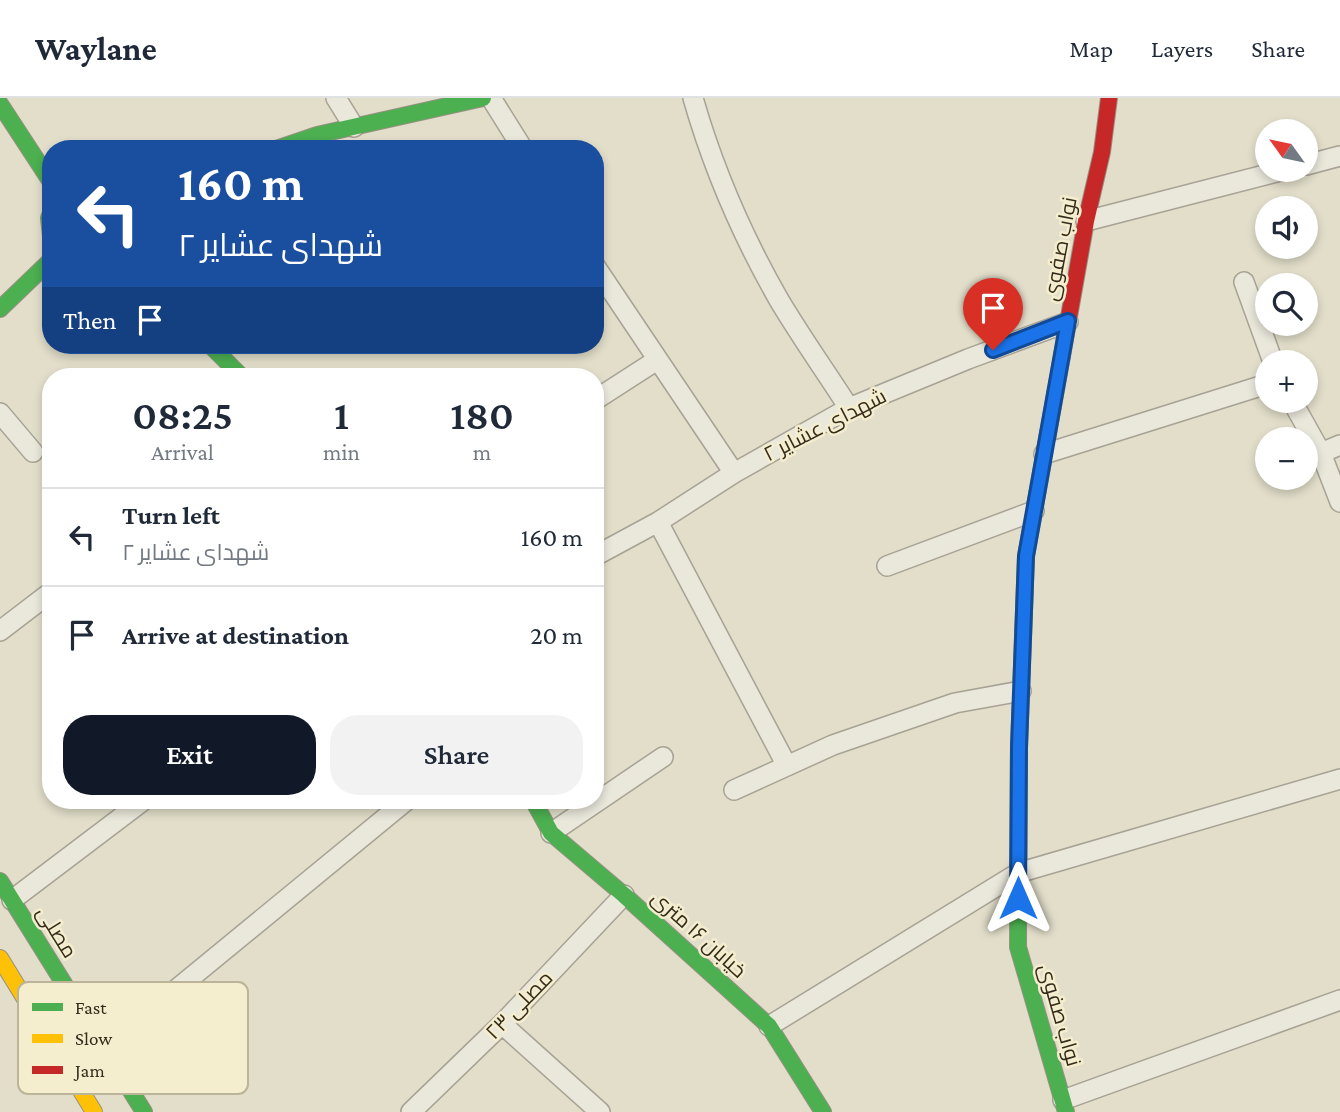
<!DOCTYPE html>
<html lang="en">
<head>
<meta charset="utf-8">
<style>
  body { margin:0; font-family:"Crimson Pro",Cairo,serif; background:#f2f2f3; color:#1f2937; height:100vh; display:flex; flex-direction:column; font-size:26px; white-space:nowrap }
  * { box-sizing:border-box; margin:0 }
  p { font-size:23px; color:#747a83 }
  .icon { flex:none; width:38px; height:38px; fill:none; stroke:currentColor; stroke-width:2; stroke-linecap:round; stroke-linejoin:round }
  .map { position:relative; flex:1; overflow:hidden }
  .sheet { position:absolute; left:42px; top:270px; width:562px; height:441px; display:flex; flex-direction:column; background:#fff; border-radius:28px; box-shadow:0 4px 10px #0003 }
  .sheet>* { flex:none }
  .guide { position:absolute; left:42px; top:42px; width:562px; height:214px; border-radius:28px; box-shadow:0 4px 10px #0003; background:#1a4fa0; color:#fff; overflow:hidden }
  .needle { width:46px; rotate:303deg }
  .fabs { position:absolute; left:1255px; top:21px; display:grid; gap:14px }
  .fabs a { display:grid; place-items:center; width:63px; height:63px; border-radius:50%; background:#fff; box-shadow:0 4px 10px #0003; font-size:35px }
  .pin { position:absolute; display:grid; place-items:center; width:60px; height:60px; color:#fff; margin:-72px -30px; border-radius:50% 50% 50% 0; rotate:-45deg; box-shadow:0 0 7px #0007 }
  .pin .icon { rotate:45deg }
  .me { position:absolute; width:77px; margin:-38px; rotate:0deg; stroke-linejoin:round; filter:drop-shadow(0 0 5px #0008) }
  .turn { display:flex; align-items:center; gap:24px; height:147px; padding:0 21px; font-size:32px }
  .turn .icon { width:91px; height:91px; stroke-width:2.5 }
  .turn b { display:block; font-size:49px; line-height:60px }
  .then { display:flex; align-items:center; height:66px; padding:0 21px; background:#0003; gap:14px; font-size:26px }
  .eta { display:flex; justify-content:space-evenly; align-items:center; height:119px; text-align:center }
  .eta b { font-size:42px; font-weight:600; line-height:49px }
  .cta { display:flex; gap:14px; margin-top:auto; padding:14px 21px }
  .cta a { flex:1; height:80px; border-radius:28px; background:#111827; color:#fff; font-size:28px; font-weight:600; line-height:80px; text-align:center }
  .cta a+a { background:#f2f2f3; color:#1f2937 }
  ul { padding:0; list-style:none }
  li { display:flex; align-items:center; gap:21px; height:98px; padding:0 21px; border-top:2px solid #e0e1e3 }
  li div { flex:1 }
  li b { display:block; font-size:26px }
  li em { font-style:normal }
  header { display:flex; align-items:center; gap:42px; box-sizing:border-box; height:98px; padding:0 35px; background:#fff; border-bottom:2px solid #e0e1e3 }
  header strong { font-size:33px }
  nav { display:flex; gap:38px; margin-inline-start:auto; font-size:24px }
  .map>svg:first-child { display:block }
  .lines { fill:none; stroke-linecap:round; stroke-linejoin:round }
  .street-casing { stroke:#a7a294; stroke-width:22 }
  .fast-casing { stroke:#969183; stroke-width:18 }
  .slow-casing { stroke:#969183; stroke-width:18 }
  .jam-casing { stroke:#969183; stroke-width:18 }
  .street { stroke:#eae7db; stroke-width:19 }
  .fast { stroke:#4caf50; stroke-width:16 }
  .slow { stroke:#ffc107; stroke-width:16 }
  .jam { stroke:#c62828; stroke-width:16 }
  .route-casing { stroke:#114b97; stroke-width:18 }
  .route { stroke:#1a73e8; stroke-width:12 }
  .labels { text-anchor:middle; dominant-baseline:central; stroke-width:5; stroke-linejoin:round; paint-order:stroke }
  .street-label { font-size:21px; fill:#352b1c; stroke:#f4eecf }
  .key { fill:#f4eecf; stroke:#bbb499; stroke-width:2 }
  .key-label { font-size:19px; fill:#352b1c }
</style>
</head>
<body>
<header>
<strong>Waylane</strong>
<nav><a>Map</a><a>Layers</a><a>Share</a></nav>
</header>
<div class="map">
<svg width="1340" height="1014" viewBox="0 0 1340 1014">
  <rect width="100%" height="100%" fill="#e2deca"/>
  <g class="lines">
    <defs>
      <path id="street" d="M336,0L354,29
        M491,0L523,51
        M693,0C713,70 743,139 779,202C801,239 826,274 849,310
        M1306,67L1340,58
        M1086,123L1284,72
        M595,168L734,375
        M1244,184L1273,264
        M595,302L657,262
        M1292,303L1321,355L1340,404
        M0,315L33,354
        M1321,355L1340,347
        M1044,356L1267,286
        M658,424L787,668
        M595,458L658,424L734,375L849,310L968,261L1068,224
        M887,468L1034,413
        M0,533L51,494
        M734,692L833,647L955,605L1021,593
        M551,735L663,659
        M12,802L144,702
        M502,926L600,1014
        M769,928L1018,775L1340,681
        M105,950L407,702
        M1063,1002L1340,902
        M411,1014L502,926L624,797"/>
      <path id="fast" d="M0,6L51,84
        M276,51L317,37L483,0
        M51,115L49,120L51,138
        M0,211L51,162
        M210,247L241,278
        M1062,258L1026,458L1019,649L1018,849L1066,1014
        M533,702L551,735L624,797L769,928L823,1014
        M0,783L144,1014"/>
      <path id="slow" d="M0,860L94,1014"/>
      <path id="jam" d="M1062,258L1086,123L1102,54L1109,0"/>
    </defs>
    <use href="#street" class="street-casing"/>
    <use href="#fast" class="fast-casing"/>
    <use href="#slow" class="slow-casing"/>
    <use href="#jam" class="jam-casing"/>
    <use href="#street" class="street"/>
    <use href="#fast" class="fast"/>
    <use href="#slow" class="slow"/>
    <use href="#jam" class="jam"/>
  </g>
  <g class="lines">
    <defs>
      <path id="route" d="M993,252L1068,223L1026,458L1019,649L1018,800"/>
    </defs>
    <use href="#route" class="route-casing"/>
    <use href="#route" class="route"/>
  </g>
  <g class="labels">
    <g class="street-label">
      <text transform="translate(1060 151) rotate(-79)">نواب صفوی</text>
      <text transform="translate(825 327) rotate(-27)">شهدای عشایر ۲</text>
      <text transform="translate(57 834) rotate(58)">مصلی</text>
      <text transform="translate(699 836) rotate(42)">خیابان ۱۶ متری</text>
      <text transform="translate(519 907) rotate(-46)">مصلی ۲۳</text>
      <text transform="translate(1060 917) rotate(74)">نواب صفوی</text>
    </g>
  </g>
  <rect x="18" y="884" width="230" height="112" rx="10" class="key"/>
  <rect x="32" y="905" width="31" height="8" fill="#4caf50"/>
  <rect x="32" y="936" width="31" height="9" fill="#ffc107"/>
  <rect x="32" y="968" width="31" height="8" fill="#c62828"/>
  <g class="key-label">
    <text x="75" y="916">Fast</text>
    <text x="75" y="947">Slow</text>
    <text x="75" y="979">Jam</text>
  </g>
</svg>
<div class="fabs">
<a><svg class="needle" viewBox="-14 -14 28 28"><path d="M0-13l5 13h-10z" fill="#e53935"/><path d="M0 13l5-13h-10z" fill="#747a83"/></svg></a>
<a><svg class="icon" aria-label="sound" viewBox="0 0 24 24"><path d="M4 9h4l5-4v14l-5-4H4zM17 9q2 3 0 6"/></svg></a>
<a><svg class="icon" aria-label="search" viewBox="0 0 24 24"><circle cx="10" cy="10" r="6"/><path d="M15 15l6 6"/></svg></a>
<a>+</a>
<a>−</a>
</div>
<div class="pin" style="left:993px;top:252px;background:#d93025"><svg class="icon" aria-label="arrive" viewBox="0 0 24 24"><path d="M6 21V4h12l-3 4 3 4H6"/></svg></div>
<svg class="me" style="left:1018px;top:800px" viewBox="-20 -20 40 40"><path d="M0-17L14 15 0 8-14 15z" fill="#1a73e8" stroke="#fff" stroke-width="4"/></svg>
<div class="guide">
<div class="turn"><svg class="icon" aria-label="left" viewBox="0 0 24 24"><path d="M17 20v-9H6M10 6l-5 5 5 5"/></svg><div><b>160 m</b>شهدای عشایر ۲</div></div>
<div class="then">Then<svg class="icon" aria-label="arrive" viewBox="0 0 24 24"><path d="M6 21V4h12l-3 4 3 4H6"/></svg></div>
</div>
<section class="sheet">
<div class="eta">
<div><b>08:25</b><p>Arrival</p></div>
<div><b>1</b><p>min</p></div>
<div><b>180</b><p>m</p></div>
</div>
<ul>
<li><svg class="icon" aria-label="left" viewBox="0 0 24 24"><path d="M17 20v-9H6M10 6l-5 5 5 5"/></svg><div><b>Turn left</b><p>شهدای عشایر ۲</p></div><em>160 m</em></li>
<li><svg class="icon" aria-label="arrive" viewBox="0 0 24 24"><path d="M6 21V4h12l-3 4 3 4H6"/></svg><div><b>Arrive at destination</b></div><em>20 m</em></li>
</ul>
<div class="cta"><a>Exit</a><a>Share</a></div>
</section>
</div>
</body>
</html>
